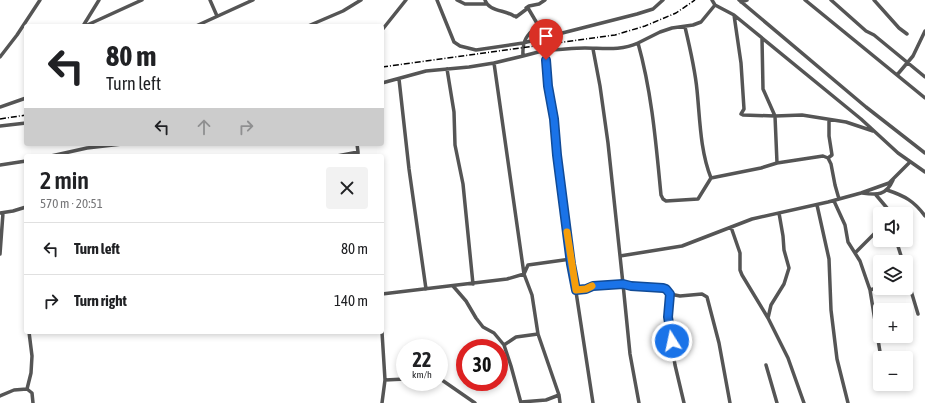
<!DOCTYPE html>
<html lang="en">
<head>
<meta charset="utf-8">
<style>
  body { margin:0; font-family:"Asap Condensed",sans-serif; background:#f2f2f2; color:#202124; height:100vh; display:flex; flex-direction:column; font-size:15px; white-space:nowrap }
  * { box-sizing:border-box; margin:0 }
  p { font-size:13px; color:#757577 }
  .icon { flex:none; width:22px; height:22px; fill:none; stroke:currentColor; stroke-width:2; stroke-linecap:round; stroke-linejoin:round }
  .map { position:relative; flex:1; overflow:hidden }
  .sheet { position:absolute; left:24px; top:154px; width:360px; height:180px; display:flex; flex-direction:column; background:#fff; border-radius:4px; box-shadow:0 2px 6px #0003 }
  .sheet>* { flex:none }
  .guide { position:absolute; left:24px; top:24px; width:360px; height:122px; border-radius:4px; box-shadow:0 2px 6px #0003; background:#fff; color:#202124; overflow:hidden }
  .buttons { position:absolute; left:873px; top:207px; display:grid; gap:8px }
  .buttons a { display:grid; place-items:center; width:40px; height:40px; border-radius:4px; background:#fff; box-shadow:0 2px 6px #0003; font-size:20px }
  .speed { position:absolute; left:396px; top:339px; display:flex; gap:8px; font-size:20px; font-weight:700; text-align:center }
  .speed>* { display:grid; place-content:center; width:52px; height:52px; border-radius:50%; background:#fff; box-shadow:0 2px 6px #0003; line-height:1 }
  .speed small { font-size:10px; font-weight:400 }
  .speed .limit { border:6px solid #d22; background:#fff; color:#111 }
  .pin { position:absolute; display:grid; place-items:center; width:34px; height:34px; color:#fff; margin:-41px -17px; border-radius:50% 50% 50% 0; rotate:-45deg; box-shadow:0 0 4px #0007 }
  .pin .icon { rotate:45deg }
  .me { position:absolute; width:44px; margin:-22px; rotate:350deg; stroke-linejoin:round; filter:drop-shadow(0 0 3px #0008) }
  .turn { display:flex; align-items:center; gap:14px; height:84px; padding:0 16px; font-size:18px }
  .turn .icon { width:52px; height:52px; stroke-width:2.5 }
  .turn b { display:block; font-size:28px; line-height:34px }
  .lanes { display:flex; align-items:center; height:38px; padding:0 16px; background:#0003; justify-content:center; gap:20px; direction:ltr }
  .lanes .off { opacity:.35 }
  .round { display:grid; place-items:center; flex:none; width:42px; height:42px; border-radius:4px; background:#f2f2f2 }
  .overview { display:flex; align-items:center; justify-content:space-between; height:68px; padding:0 16px }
  h1 { font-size:24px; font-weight:600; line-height:30px }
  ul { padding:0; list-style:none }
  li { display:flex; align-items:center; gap:12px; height:52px; padding:0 16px; border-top:1px solid #e0e0e0 }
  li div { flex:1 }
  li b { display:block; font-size:15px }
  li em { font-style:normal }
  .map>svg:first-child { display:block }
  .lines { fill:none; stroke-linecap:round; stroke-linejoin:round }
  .street { stroke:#555; stroke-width:3.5 }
  .rail { stroke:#000; stroke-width:1.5; stroke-dasharray:6 2 1 2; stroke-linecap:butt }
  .route-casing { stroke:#114b97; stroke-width:10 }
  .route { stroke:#1a73e8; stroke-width:7 }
  .slow { stroke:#f59e0b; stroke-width:7 }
</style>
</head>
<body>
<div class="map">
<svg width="925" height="403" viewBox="0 0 925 403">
  <rect width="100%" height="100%" fill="#fff"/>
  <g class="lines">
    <path class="street" d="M210,0L217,16
      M437,0L454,42L460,46L476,50L523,43L637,14L653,9L663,0
      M457,0L465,4H486
      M485,0C488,11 505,10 514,16H517
      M712,0L715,5
      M739,0L866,107L925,153
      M805,0L925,98
      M831,0L866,31L874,35L925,77
      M874,0L899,28L907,34
      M741,2L747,0
      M526,8L529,6L539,4L545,0
      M516,17L528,8L538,25C527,35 522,40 523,56L494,63L524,274L532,295L538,334L559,395L560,403
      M83,26L99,0
      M85,26L142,0
      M196,26L253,0
      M308,26L343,11L361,0
      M685,27C690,48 695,69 697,90C700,119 700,150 711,178
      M382,30L406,0
      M762,39L763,89L775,116L802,115L846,122L873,131
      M638,43L660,32L672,28L693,25L701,22L715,5L734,15L861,119L898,153L925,172
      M593,49L600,86L608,143L623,284C637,288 661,283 670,292L668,321L675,365L684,403
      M546,50C559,50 572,48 585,48C603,48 621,51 638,43C652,93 656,144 661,195L663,199L666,201L698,199L711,178L761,168L777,163L775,116L743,115L741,114L744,109L741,63L734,15
      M523,56L546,50L548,86L554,119L557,155L571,259L528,265
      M0,57L17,35L40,0
      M447,69L454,112L455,145L463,184L473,284
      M897,75L913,56L925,31
      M399,79L409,169L426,289
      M382,83L426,71L469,67L494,63
      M0,107L26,98
      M0,126L26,123
      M357,144L358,152
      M51,156L87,148L122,144
      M337,156L358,152V156
      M828,158L832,155L829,136V120
      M777,163L823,156L828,158L831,164L835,185L839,199
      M0,165L26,161
      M887,190C905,196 914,201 925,216
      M862,193C877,195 886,196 893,180
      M876,195L887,208L889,214
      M834,201L845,225L848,242L860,261L870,290L881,358
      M817,205L829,259L831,310L837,359L848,403
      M0,213L13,211L26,207
      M731,227L740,253V270L742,275L768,318L788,358L804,403
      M896,240L903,262
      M855,253L874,234L880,225
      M0,254L3,213
      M620,256L682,246L752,219L828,202L861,193L889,183L910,162
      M571,259L593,403
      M906,274L918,314
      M453,286L466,301L476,318L483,327L494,333L504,345L516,337L538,334
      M576,290L587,289L593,286L623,284L630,354L639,403
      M870,290L880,287
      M382,294L507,279L524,274L528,265
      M670,294L680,296L702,294L707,297L719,343L730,403
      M768,318L771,305L784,284L789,268L784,250L783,236L779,213
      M382,332L385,380L382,403
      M504,345L511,366L521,403
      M766,365L777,403
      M439,378L475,403
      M385,380L405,379
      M27,389L31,373L32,356L29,332
      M0,396L14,390L27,389L32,393L33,403
      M521,402L546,400L559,395"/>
    <path class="rail" d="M382,67L615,35L645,26L676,13L695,0
      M0,119L26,115"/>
  </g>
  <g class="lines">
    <defs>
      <path id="route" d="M546,60L548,86L554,119L557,155L571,264L576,290L586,289L593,286L623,284L631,286L663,288L666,289L670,294L668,317L672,341"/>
    </defs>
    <use href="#route" class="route-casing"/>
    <use href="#route" class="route"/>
    <path class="slow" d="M567,232L576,290L586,289L592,286"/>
  </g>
</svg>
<div class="buttons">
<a><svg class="icon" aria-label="sound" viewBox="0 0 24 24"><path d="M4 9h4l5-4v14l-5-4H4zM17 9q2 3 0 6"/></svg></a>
<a><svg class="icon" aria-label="layers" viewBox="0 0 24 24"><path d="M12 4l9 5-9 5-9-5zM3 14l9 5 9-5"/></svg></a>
<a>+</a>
<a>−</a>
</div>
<div class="speed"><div>22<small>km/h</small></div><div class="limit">30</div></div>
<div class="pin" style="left:546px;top:60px;background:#d93025"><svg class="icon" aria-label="arrive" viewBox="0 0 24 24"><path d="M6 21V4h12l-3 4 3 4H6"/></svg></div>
<svg class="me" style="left:672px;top:341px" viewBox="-20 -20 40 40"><circle r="17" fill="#1a73e8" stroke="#fff" stroke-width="3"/><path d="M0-11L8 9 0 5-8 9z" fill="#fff"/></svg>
<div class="guide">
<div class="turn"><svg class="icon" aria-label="left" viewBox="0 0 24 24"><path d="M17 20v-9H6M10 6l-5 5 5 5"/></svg><div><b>80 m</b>Turn left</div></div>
<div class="lanes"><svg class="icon" aria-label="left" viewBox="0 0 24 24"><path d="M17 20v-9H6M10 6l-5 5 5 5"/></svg><svg class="icon off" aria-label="ahead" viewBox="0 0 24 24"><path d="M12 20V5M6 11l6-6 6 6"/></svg><svg class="icon off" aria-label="right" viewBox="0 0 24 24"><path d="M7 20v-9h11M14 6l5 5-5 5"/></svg></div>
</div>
<section class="sheet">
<div class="overview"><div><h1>2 min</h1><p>570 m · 20:51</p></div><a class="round"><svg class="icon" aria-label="close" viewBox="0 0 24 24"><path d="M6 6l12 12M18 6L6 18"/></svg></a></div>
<ul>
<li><svg class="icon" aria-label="left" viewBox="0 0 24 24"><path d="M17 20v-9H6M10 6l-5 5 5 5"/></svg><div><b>Turn left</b></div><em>80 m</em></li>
<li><svg class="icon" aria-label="right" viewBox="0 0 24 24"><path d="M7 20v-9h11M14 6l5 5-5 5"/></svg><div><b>Turn right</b></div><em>140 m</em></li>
</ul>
</section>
</div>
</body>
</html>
